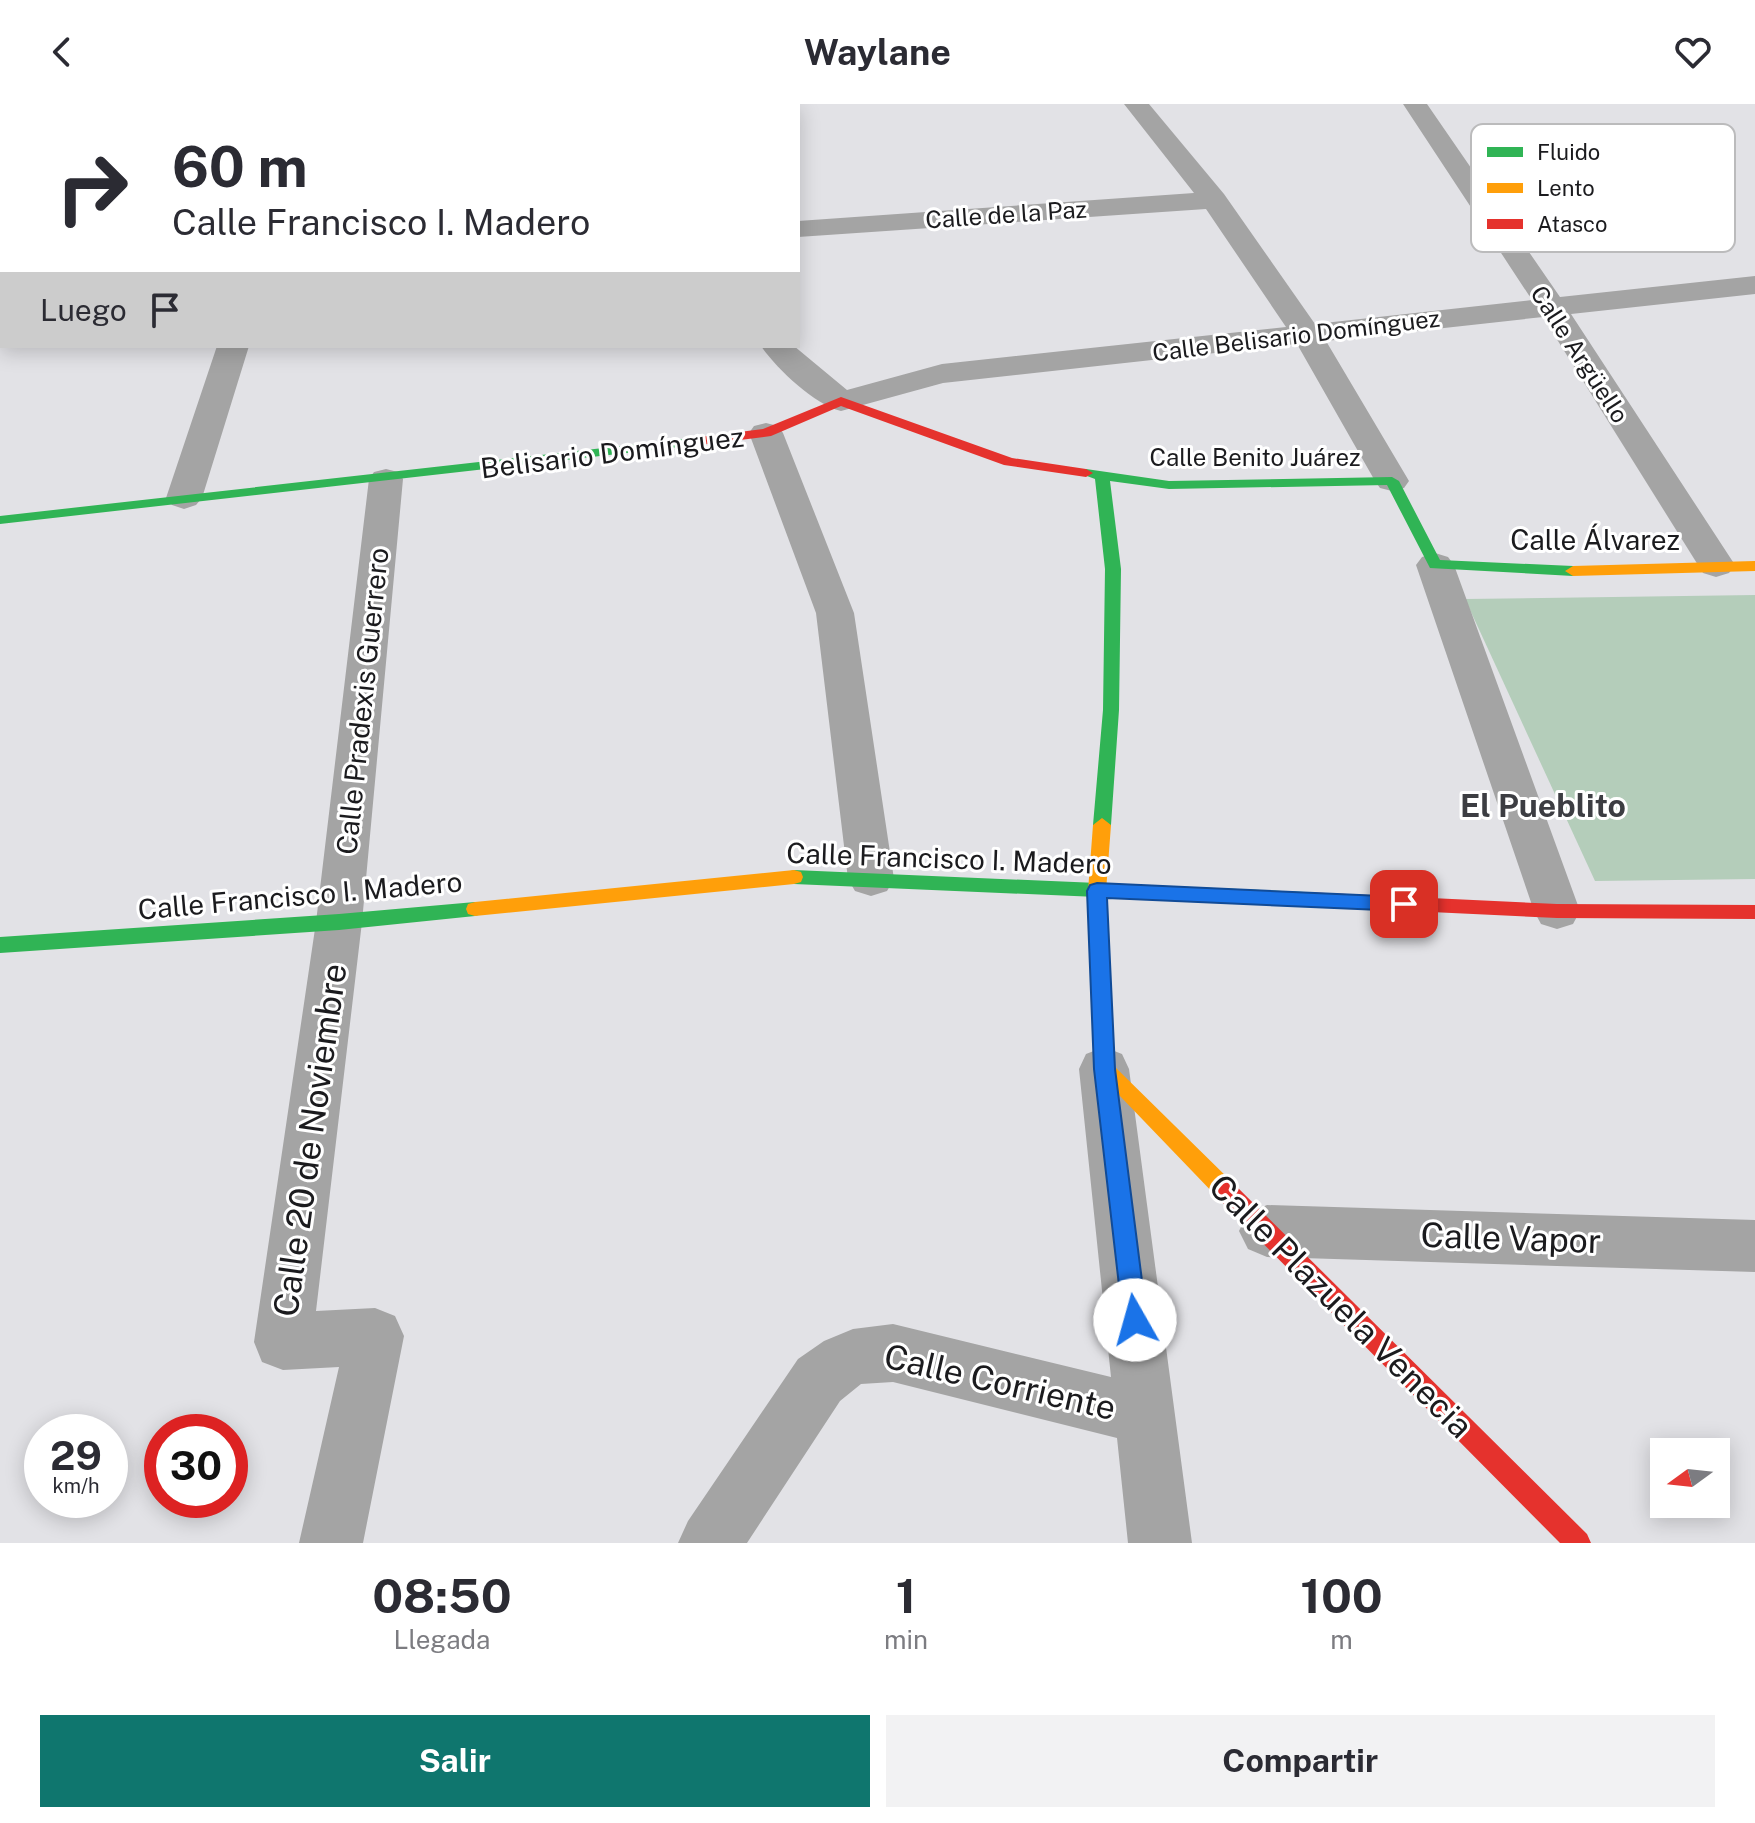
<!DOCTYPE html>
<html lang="es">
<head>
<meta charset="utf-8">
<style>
  body { margin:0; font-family:"Public Sans",sans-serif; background:#f2f2f3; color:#2b2b33; height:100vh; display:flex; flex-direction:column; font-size:30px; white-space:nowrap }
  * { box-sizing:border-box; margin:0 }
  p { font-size:26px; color:#7c7c81 }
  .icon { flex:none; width:44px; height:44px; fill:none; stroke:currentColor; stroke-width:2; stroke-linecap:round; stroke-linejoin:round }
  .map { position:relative; height:1439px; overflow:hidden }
  .drawer { display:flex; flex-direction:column; background:#fff; flex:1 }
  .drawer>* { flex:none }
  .guide { position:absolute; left:0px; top:0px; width:800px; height:244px; box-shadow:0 4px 20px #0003; background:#fff; color:#2b2b33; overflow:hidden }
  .needle { width:52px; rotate:255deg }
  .controls { position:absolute; left:1650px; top:1334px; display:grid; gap:16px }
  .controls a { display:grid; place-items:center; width:80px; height:80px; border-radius:0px; background:#fff; box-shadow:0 4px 20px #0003; font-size:40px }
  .speed { position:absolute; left:24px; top:1310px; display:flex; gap:16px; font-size:40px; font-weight:700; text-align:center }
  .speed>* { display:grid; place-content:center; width:104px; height:104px; border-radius:50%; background:#fff; box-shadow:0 4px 20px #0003; line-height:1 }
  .speed small { font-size:20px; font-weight:400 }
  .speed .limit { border:12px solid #d22; background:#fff; color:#111 }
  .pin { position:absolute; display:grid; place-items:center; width:68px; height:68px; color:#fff; margin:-34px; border-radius:16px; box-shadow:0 4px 12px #0006 }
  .me { position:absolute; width:88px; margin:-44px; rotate:353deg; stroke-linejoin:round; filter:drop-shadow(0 0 6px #0008) }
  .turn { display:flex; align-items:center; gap:28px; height:168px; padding:0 40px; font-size:36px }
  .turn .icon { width:104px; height:104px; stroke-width:2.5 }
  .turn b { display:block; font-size:56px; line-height:68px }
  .then { display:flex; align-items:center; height:76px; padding:0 40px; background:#0003; gap:16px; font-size:30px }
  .eta { display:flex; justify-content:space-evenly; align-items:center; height:136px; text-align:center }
  .eta b { font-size:48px; font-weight:700; line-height:56px }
  .button { display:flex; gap:16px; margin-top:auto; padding:16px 40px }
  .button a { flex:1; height:92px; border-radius:0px; background:#0f766e; color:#fff; font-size:32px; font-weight:700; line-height:92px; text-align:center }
  .button a+a { background:#f2f2f3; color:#2b2b33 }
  header { display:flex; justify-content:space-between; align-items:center; height:104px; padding:0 40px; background:#fff; font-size:36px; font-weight:700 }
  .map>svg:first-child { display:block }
  .green { fill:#b4cdba }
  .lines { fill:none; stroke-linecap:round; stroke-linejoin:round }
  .street { fill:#a4a4a4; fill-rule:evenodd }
  .fast { fill:#30b455; fill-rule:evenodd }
  .slow { fill:#ff9f0a; fill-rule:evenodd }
  .jam { fill:#e5322d; fill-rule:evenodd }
  .route { fill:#1a73e8; stroke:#114b97; stroke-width:2 }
  .labels { text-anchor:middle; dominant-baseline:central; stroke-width:6; stroke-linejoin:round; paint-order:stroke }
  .far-street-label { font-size:24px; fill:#1b1b1e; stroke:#fff }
  .street-label { font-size:28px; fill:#1b1b1e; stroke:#fff }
  .quarter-label { font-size:32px; font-weight:bold; fill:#3c3d42; stroke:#fff }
  .near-street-label { font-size:34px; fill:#1b1b1e; stroke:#fff }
  .key { fill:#fff; stroke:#bbbbbc; stroke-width:2 }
  .key-label { font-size:22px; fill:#1b1b1e }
</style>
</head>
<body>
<header><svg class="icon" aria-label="back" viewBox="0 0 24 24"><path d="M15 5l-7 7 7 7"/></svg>Waylane<svg class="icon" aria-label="heart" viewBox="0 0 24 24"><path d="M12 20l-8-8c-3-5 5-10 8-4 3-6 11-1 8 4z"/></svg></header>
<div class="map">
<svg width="1755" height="1439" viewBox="0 0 1755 1439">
  <rect width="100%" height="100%" fill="#e2e2e6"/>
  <path class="green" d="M1755,491V775L1595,777L1465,495Z"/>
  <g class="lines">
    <path class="street" d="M1124,0H1149L1224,90L1315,220L1532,196L1403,0H1427L1560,193L1755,172V190L1571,210L1735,461L1729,469L1716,473L1703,469L1543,213L1326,237L1409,377L1404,384L1392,387L1380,384L1375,377L1297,240L943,279L841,307C814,300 777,265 761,242H794L847,286L942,260L1286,223L1206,105L798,133V117L1194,89Z
      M0,137H2V155H0Z
      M217,242H249L202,394L196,401L184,405L172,401L166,394Z
      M766,319L778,322L783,329L854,509L894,775L887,787L871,792L855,787L848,775L816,509L749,329L754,322Z
      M386,365L398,368L403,375L362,818L316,1207L375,1204L395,1212L404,1232L363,1439H299L339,1263L283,1266L262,1258L254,1238L316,818L369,375L374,368Z
      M1435,449L1448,453L1454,461L1580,807L1573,820L1557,825L1541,820L1534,807L1416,461L1422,453Z
      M1104,943L1122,950L1129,965L1192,1439H1128L1117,1334L893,1278L861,1280L840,1297L747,1439H678L688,1417L798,1255L824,1237L853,1225L893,1220L1111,1273L1079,965L1086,950Z
      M1267,1101L1755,1116V1168L1267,1153L1248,1145L1239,1127L1248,1109Z"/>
    <path class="fast" d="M692,334L699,338L697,341L0,420V412Z
      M1086,365L1169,377L1392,373L1399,377L1440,456L1573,462L1581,467L1573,472L1430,464L1387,381L1169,385L1110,377L1121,465L1119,606L1111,721L1102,728L1093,721L1103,606L1105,465L1095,375L1079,369Z
      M794,766L1304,788L1311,790L1313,795L1311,800L1304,802L794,780L787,778L785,773L787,768Z
      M475,798L482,800L484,805L482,810L475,812L339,826L0,849V833L339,810Z"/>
    <path class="slow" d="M1755,457V467L1573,472L1565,467L1573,462Z
      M1102,714L1111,721L1106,787L1114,962L1234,1080L1237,1087L1234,1094L1226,1097L1218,1094L1094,965L1088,787L1093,721Z
      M794,766L801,768L803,773L801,778L794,780L475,812L468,810L466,805L468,800L475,798Z"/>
    <path class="jam" d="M841,293L1012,354L1086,365L1093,369L1086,373L1004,361L841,302L771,332L692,342L685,338L692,334L763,325Z
      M1304,788L1557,800L1755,801V815L1557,814L1304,802L1297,800L1295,795L1297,790Z
      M1226,1077L1234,1080L1587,1430L1591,1439H1560L1218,1094L1215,1087L1218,1080Z"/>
  </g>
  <path class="route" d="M1097,779L1404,793L1410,795L1413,800L1410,805L1404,807L1107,794L1115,965L1147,1216L1143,1224L1135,1228L1126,1224L1123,1216L1094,965L1087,787L1090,781Z"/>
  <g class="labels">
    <g class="far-street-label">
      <text transform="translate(1006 110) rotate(-4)">Calle de la Paz</text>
      <text transform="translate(1296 231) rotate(-7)">Calle Belisario Domínguez</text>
      <text transform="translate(1580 250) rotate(57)">Calle Argüello</text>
      <text x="1255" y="353">Calle Benito Juárez</text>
    </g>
    <g class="street-label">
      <text transform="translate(612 348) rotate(-7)">Belisario Domínguez</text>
      <text x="1595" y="435">Calle Álvarez</text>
      <text transform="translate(362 597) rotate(-84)">Calle Pradexis Guerrero</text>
      <text transform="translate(949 754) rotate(2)">Calle Francisco I. Madero</text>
      <text transform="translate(300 791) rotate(-5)">Calle Francisco I. Madero</text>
    </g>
    <g class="quarter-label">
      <text x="1543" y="701">El Pueblito</text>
    </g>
    <g class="near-street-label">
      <text transform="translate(310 1036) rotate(-82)">Calle 20 de Noviembre</text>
      <text transform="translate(1511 1134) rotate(2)">Calle Vapor</text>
      <text transform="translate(1341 1202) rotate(45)">Calle Plazuela Venecia</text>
      <text transform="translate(1000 1278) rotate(13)">Calle Corriente</text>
    </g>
  </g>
  <rect x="1471" y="20" width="264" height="128" rx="12" class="key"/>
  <rect x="1487" y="43" width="36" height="10" fill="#30b455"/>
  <rect x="1487" y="79" width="36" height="10" fill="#ff9f0a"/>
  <rect x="1487" y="115" width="36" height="10" fill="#e5322d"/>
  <g class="key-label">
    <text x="1537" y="56">Fluido</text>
    <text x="1537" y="92">Lento</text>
    <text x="1537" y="128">Atasco</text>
  </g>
</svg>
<div class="controls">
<a><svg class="needle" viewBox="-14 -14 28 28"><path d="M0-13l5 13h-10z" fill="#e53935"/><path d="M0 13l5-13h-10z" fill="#7c7c81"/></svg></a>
</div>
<div class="speed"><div>29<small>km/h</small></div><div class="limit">30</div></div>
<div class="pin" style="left:1404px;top:800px;background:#d93025"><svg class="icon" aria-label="arrive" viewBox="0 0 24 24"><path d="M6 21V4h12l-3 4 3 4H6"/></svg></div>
<svg class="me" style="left:1135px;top:1216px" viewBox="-20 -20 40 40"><circle r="19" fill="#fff"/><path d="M0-13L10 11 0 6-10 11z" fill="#1a73e8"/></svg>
<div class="guide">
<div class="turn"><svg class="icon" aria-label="right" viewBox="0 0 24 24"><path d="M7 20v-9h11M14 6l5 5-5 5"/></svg><div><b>60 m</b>Calle Francisco I. Madero</div></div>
<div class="then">Luego<svg class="icon" aria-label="arrive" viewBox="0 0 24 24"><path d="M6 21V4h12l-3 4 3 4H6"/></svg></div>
</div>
</div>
<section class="drawer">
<div class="eta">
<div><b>08:50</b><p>Llegada</p></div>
<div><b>1</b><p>min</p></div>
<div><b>100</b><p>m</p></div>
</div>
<div class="button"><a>Salir</a><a>Compartir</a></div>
</section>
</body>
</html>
